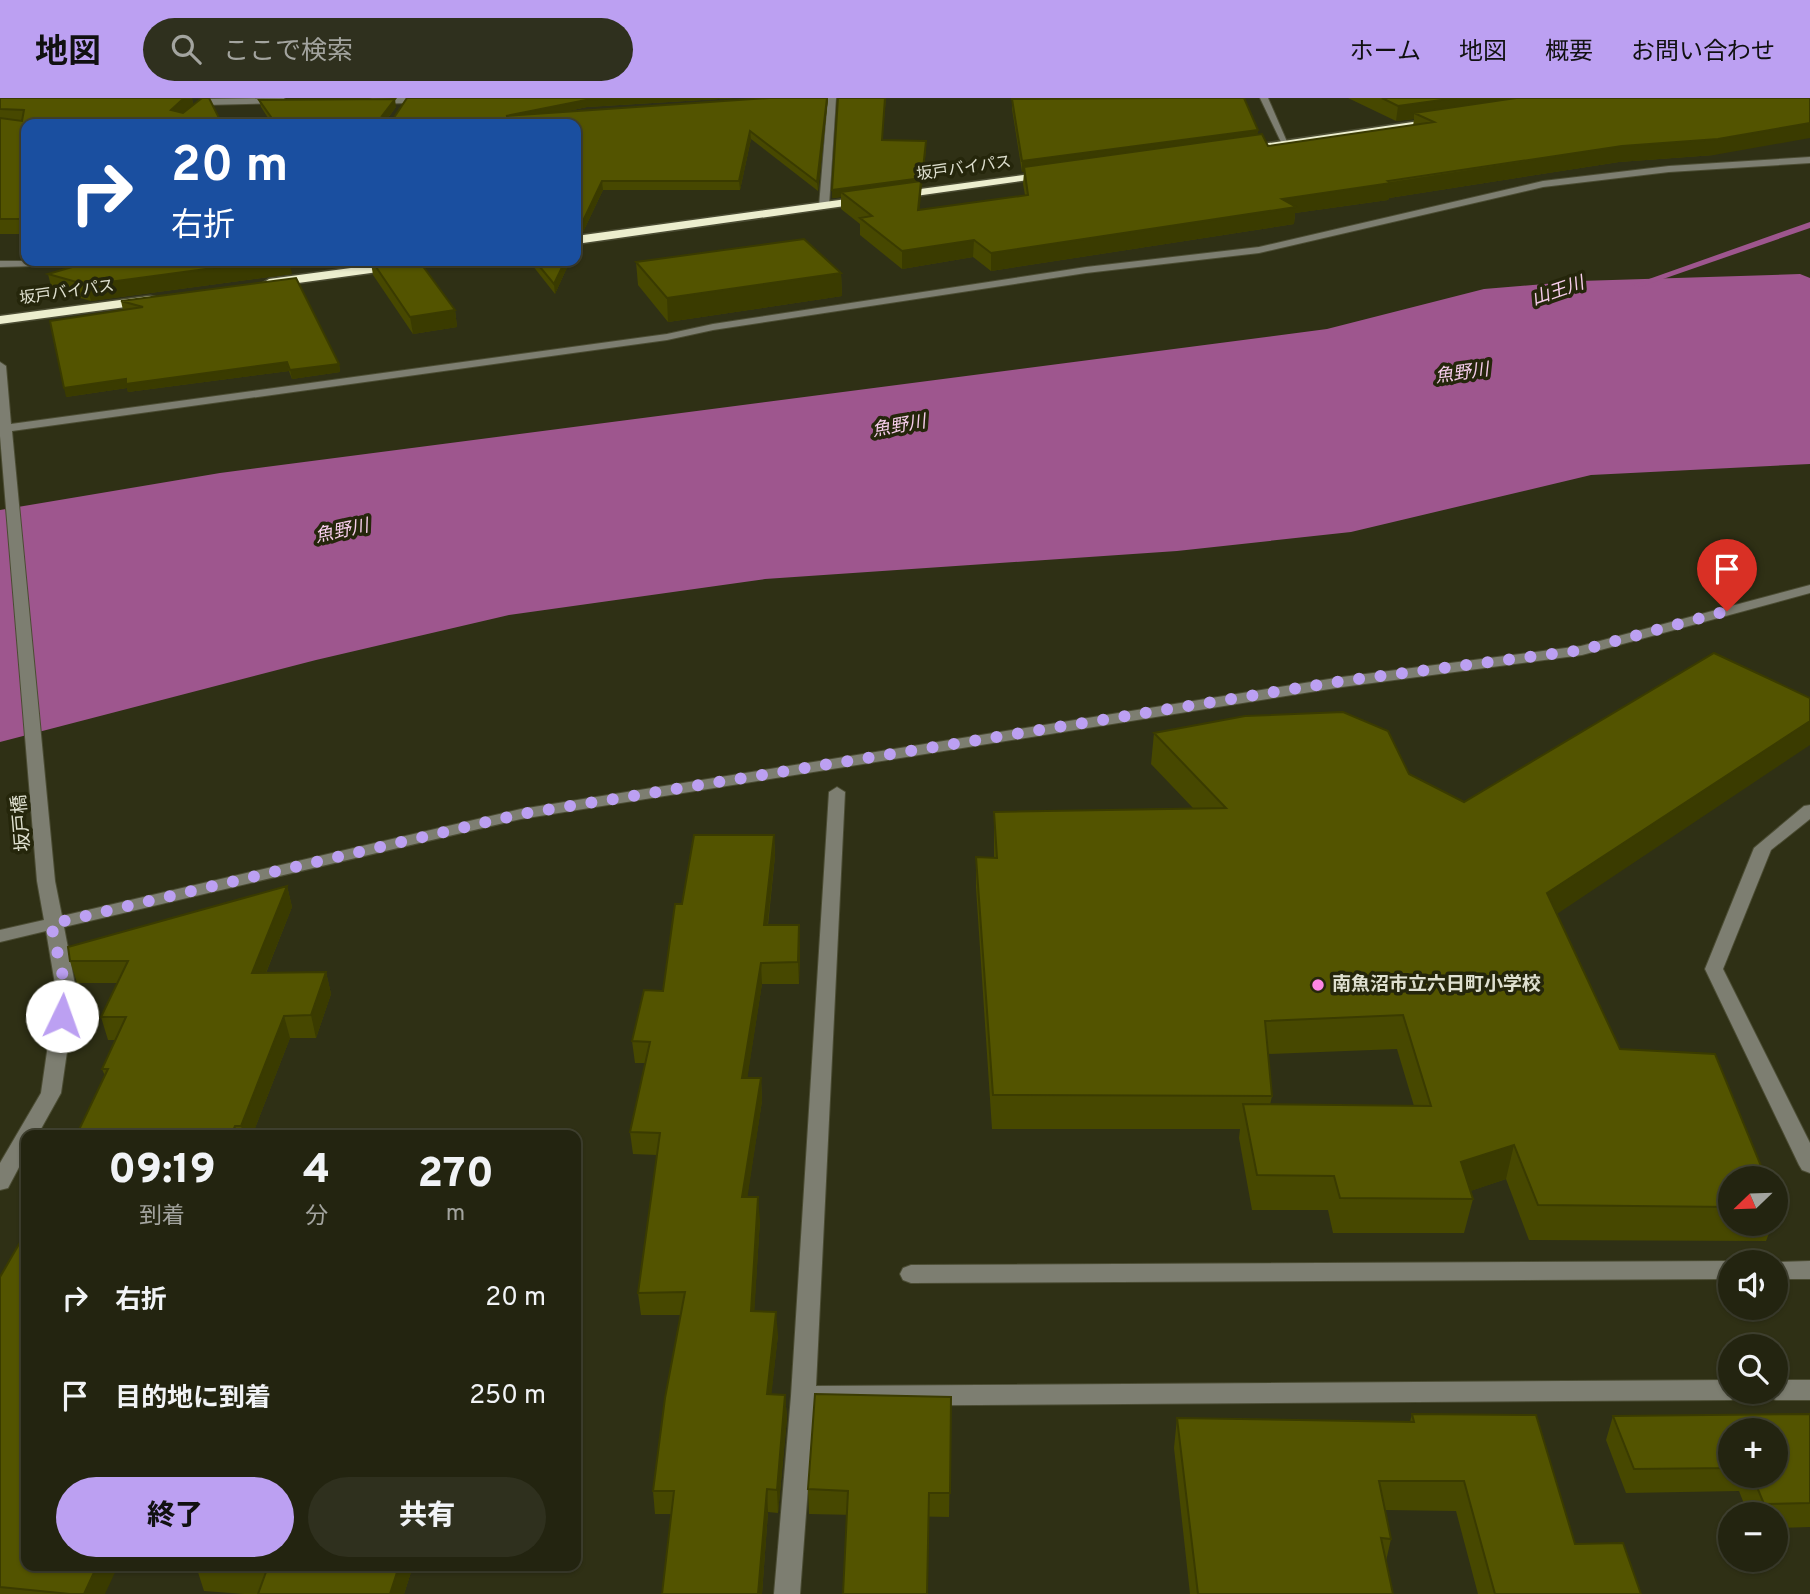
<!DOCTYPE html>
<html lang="ja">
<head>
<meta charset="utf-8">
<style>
  body { margin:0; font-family:Overpass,"Noto Sans JP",sans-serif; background:#2f301e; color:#f1f3f6; height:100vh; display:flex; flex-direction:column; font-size:26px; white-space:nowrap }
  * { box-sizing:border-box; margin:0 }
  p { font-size:23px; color:#a3a49f }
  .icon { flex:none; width:38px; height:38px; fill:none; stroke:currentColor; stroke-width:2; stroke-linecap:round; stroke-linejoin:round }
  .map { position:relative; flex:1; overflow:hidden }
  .side { position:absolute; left:21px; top:1032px; width:560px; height:441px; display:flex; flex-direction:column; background:#232410; border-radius:14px; box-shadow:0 2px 5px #0004,0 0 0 2px #404130 }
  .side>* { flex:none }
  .hud { position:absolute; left:21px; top:21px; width:560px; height:147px; border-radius:14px; box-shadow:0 2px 5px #0004,0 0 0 2px #404130; background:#1a4fa0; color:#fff; overflow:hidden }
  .needle { width:46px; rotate:247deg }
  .controls { position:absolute; left:1718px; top:1068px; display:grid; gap:14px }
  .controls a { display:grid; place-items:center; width:70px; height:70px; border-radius:50%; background:#232410; box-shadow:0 2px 5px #0004,0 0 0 2px #404130; font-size:35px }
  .pin { position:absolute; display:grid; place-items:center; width:60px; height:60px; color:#fff; margin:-72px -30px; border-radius:50% 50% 50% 0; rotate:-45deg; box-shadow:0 0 7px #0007 }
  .pin .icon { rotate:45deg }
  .me { position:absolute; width:77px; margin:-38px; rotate:3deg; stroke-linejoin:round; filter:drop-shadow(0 0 5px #0008) }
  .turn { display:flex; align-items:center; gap:24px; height:147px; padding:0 35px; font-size:32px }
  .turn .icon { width:91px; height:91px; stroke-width:2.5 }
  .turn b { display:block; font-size:49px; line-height:60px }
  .eta { display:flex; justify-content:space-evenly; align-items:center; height:119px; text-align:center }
  .eta b { font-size:42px; font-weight:800; line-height:49px }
  .cta { display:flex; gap:14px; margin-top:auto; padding:14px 35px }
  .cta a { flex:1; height:80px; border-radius:42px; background:#bca0f2; color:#111; font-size:28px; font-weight:800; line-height:80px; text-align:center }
  .cta a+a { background:#2f301e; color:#f1f3f6 }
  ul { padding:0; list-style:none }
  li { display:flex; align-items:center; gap:21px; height:98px; padding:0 35px }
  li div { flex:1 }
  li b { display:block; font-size:26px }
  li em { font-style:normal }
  header { display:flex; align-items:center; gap:42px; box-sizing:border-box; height:98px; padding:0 35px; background:#bca0f2; color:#111 }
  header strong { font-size:33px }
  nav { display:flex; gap:38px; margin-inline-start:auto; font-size:24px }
  .search { width:490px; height:63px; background:#2f301e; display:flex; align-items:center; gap:18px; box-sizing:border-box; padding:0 24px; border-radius:38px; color:#a3a49f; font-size:26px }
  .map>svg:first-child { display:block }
  .water { fill:#9e568e }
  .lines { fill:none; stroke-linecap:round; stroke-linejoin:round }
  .stream { fill:#9e568e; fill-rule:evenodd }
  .minor-casing { stroke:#4b4c33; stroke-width:2 }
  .highway-casing { stroke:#4b4c33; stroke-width:3 }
  .minor { fill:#7d7e71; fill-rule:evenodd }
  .highway { fill:#eceece; fill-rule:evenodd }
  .wall { fill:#474800; fill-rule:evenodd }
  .shaded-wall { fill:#3a3b00 }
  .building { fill:#535400; stroke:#3a3b00; stroke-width:2 }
  .route { stroke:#bca0f2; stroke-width:12; stroke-dasharray:0 21.6 }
  .poi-dot { fill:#fc86e4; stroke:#25260b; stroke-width:2.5 }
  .labels { text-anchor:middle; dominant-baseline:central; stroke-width:7; stroke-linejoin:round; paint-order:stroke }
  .far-street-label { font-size:16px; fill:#dfe0d0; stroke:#25260b }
  .far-water-label { font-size:18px; font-style:italic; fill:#f6cdeb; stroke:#25260b }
  .street-label { font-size:19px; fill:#dfe0d0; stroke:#25260b }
  .poi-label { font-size:19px; font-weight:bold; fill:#dfe0d0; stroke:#25260b; text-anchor:start }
</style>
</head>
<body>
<header>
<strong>地図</strong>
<div class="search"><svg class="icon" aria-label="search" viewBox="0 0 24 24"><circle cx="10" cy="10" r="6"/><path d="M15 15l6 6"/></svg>ここで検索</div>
<nav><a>ホーム</a><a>地図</a><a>概要</a><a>お問い合わせ</a></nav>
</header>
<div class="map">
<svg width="1810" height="1496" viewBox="0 0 1810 1496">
  <rect width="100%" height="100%" fill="#2f3015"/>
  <path class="water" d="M1800,176L1810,180V366L1591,377L1351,434L1177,453L765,481L509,517L316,562L0,644V412L220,375L1327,231L1484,191L1580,183Z"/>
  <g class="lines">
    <path class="stream" d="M1810,124V130L1640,189L1632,187Z"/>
    <defs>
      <path id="minor" d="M284,0L287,5L206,7L186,26H177L204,1Z
        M407,0L410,5L372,6L368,3L372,0Z
        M828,0H836L829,108L824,111L819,108Z
        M1260,0H1268L1288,46L1281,44Z
        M1810,59V65L1669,74L1543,89L1259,155L1086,175L713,232L667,242L12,333L55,783L62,818L521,711L1342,579L1581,548L1810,487V495L1582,557L1342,589L521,721L64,829L76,892L61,995L37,1038H26V1056L8,1090L0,1092V1065L41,995L56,892L46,833L0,844V832L44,822L37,783L0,338V264L6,268L11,326L667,236L713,226L1086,169L1259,149L1543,83L1669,68Z
        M0,163H113L108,166L0,169Z
        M837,689L845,694L816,1288L1731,1282V1293H1742L1740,1299L1731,1302L814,1308L800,1496H774L791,1298L829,694Z
        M1810,707V721L1771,752L1723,871L1810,1045V1075L1802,1072L1799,1067L1705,871L1754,750L1804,708Z
        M1731,1163V1181L911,1185L903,1182L900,1176L903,1170L911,1167Z
        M1810,1163V1181H1776L1775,1164Z
        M1776,1282H1810V1302H1776L1767,1299L1765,1293H1776Z"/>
      <path id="highway" d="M1440,20L1444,21V25L1240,53L1235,50Z
        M1052,73L1056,74V78L576,146V138Z
        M403,163H435L429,167L269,189L263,185L269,181Z
        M150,198L155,199V205L0,226V218Z"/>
    </defs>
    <use href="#minor" class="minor-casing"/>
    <use href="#highway" class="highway-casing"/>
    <use href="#minor" class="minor"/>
    <use href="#highway" class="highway"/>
  </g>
  <path class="wall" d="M0,0H192L193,7L222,26H26V136H0Z
    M407,0H735L587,9L563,14L769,0H828L818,93L751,41L740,92H603L583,134L576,26H272L261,9L259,2L396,9L388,20L393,21Z
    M838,0H886L882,42L926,51L922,88H921L919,112L1025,97L1023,86L1024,74H1022L1012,11V1L1258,32L1257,37L1268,48L1413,28L1414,21L1396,23L1348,0H1810L1714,57L1619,64L1389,100L1388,102L1295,115L1294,126L991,173L973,159L902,171L860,137V126L841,111V99L832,100Z
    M364,163H419L455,212L457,229L413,236L373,177L371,165H366Z
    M529,163H570L555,196Z
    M636,164L841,175L842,198L668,224L638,187Z
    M48,176H292L91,203L52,192Z
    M121,203L339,266L340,274L292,281L289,273L128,294L127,290L66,299L123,212Z
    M1154,635L1409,676L1557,816L1620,951L1731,1080V1125H1773L1766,1143L1529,1142L1506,1081L1470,1093L1473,1101L1464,1135H1333L1328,1112H1252L1239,1040L1240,1031H992L976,790V759L994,760V714L1193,710L1151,666ZM1397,951L1414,1008L1270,1007L1272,998L1268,956Z
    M774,737L775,758L768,827L800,848L799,886H762L747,980H761L762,1003L747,1099L760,1122L754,1213L778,1237L771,1296L785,1297L787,1320L778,1415L768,1414L762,1496H662L672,1416H655L653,1393L681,1217H641L638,1195L657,1057L633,1056L630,1034L645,965H635L632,943L663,893L682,806Z
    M287,788L292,809L266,875L326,874L331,896L316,940H290L252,1038H76L105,978L102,971L116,942H108L101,919L118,885H77L70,863Z
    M0,1179L105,1496H0Z
    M951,1299L949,1419L809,1416L808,1391Z
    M1412,1316L1575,1446L1641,1496H1478L1456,1413L1385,1412L1391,1441L1386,1463L1393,1496H1190L1174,1350L1177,1320L1410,1324Z
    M1810,1316V1429L1776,1430V1416H1748L1739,1393L1626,1395L1606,1342L1613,1318ZM1731,1332L1776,1377H1731Z
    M196,1468H413L404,1496H244L204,1493Z"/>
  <path class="shaded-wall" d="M184,0H192L193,7L174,26L171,12Z
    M611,0H735L587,9L507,26L506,18L586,2Z
    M827,0H828L818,93L817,84Z
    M1456,0H1566L1414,15V21L1396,23L1398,8Z
    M395,1L396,9L383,26L382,18Z
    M1810,25V40L1714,57L1619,64L1389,100L1388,102L1295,115L1294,126L991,173V155L1282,101L1622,48Z
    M1258,32L1257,42L1024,69V74H1022V63Z
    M750,33L751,41L740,92L739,83Z
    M926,43L918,129L841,94V99L832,100V92Z
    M602,83L603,92L583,134L576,136V127Z
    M974,142L973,159L902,171V153Z
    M266,163H289L292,176L91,203L87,187Z
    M565,163H570L555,196L554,186Z
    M841,175L842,198L668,224L667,200Z
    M455,212L457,229L413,236L410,219Z
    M287,264L289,273L128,294L127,290L66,299L64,290L126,281Z
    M339,266L340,274L292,281L290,272Z
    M1810,623V647L1539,828L1547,795Z
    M774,737L775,758L765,849L764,827Z
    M287,788L292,809L257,897L252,875Z
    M799,827L800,848L799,886L798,864Z
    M761,865L762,886L744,1002L742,980Z
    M326,874L331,896L316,940L311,917Z
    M284,918L290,940L252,1038H244L241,1028Z
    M761,980L762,1003L744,1122L742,1099Z
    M235,1028L238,1038H231Z
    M1514,1047L1506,1081L1453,1099L1461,1064Z
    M758,1099L760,1122L753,1236L751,1213Z
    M776,1214L778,1237L769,1319L767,1296Z
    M785,1297L787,1320L778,1415L777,1392Z
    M767,1391L768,1414L762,1496H758Z
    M97,1468H118L105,1496H84Z
    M399,1468H413L404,1496H390Z"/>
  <path class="building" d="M0,0H184L171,12L183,15L202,0H209L222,26H26V121H0V20L22,23L24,12L0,11Z
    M407,0H611L586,2L506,18L769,0H827L817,84L750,33L739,83H602L582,125L576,127V26H276L259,2L395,1L382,18L393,21Z
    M838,0H885L882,42L926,43L922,80L832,92Z
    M1163,0H1244L1258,32L1022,63L1012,1Z
    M1382,0H1456L1398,8Z
    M1516,0H1810V25L1718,41L1622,48L1388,83L1391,85L1282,101L1296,109L991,155L974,142L902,153L860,120L872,118L841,94L921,83L918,112L1028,97L1024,69L1262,36L1268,48L1434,24L1414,15Z
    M804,141L841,175L667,200L636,164Z
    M93,163H266L87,187L48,176Z
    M372,163H419L455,212L410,219Z
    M535,163H565L554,186Z
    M296,180L339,266L290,272L287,264L126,286V281L64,290L50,223L143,209L121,203Z
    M1714,555L1810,600V623L1547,795L1620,951L1715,956L1766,1080H1731V1109L1538,1107L1514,1047L1461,1064L1473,1101L1340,1100L1334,1078L1257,1077L1243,1006L1431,1008L1403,917L1265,923L1272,998L993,997L976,759L997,760L994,714L1226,710L1154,635L1245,618L1343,614L1388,633L1409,676L1464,704Z
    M694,737H774L764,827H799L798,864L761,865L742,980H761L742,1099H758L751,1213L776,1214L767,1296L785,1297L777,1392L767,1391L758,1496H662L674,1393H653L665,1300L685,1194L638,1195L660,1035L630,1034L650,944L632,943L644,892L663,893L675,806H682Z
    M287,788L252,875L326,874L311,917L284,918L241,1028H235L231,1038H76L108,971H102L126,919H101L128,863H70L68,849Z
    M26,1134V1468H97L84,1496H70L0,1489V1179Z
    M815,1296L951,1299L950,1395H929L927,1496H843L848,1393L808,1391Z
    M1412,1316L1536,1317L1575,1446L1623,1445L1641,1496H1495L1464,1383H1379L1391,1441L1381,1440L1393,1496H1198L1177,1320L1414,1324Z
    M1810,1316V1405L1764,1406L1752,1377H1776V1332H1731V1370L1634,1371L1613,1318Z
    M196,1468H399L390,1496H258L266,1474Z"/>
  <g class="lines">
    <path class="route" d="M62,918L66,892L51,826L521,716L1342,583L1582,552L1727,513"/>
  </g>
  <circle class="poi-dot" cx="1318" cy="887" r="7"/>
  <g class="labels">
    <g class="far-street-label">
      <text transform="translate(964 71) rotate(-8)">坂戸バイパス</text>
      <text transform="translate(67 195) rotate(-8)">坂戸バイパス</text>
    </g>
    <g class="far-water-label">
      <text transform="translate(1558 194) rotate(-19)">山王川</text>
      <text transform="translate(1462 276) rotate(-8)">魚野川</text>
      <text transform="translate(899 329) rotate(-10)">魚野川</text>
      <text transform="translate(342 434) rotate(-12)">魚野川</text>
    </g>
    <g class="street-label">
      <text transform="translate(22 725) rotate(-95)">坂戸橋</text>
    </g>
    <g class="poi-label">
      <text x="1332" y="887">南魚沼市立六日町小学校</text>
    </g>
  </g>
</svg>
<div class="controls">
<a><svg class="needle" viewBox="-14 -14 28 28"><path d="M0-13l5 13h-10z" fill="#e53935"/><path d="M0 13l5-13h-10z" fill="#a3a49f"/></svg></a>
<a><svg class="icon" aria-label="sound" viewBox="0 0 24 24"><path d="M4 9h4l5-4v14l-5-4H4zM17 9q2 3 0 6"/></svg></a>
<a><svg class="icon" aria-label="search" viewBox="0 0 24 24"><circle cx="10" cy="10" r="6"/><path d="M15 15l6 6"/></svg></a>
<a>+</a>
<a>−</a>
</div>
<div class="pin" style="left:1727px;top:513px;background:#d93025"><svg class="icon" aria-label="arrive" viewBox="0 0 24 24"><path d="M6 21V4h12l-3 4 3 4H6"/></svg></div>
<svg class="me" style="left:62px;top:918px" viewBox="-20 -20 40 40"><circle r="19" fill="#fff"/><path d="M0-13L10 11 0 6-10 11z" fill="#bca0f2"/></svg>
<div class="hud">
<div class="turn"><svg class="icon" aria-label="right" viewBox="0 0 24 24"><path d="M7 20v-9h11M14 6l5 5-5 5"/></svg><div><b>20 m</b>右折</div></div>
</div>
<section class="side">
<div class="eta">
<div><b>09:19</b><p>到着</p></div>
<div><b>4</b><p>分</p></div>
<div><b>270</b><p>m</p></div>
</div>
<ul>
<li><svg class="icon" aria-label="right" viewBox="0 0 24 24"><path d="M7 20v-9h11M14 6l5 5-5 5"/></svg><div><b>右折</b></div><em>20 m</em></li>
<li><svg class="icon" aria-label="arrive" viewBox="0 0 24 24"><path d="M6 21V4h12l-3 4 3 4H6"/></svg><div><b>目的地に到着</b></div><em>250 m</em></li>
</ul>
<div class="cta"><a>終了</a><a>共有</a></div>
</section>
</div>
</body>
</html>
